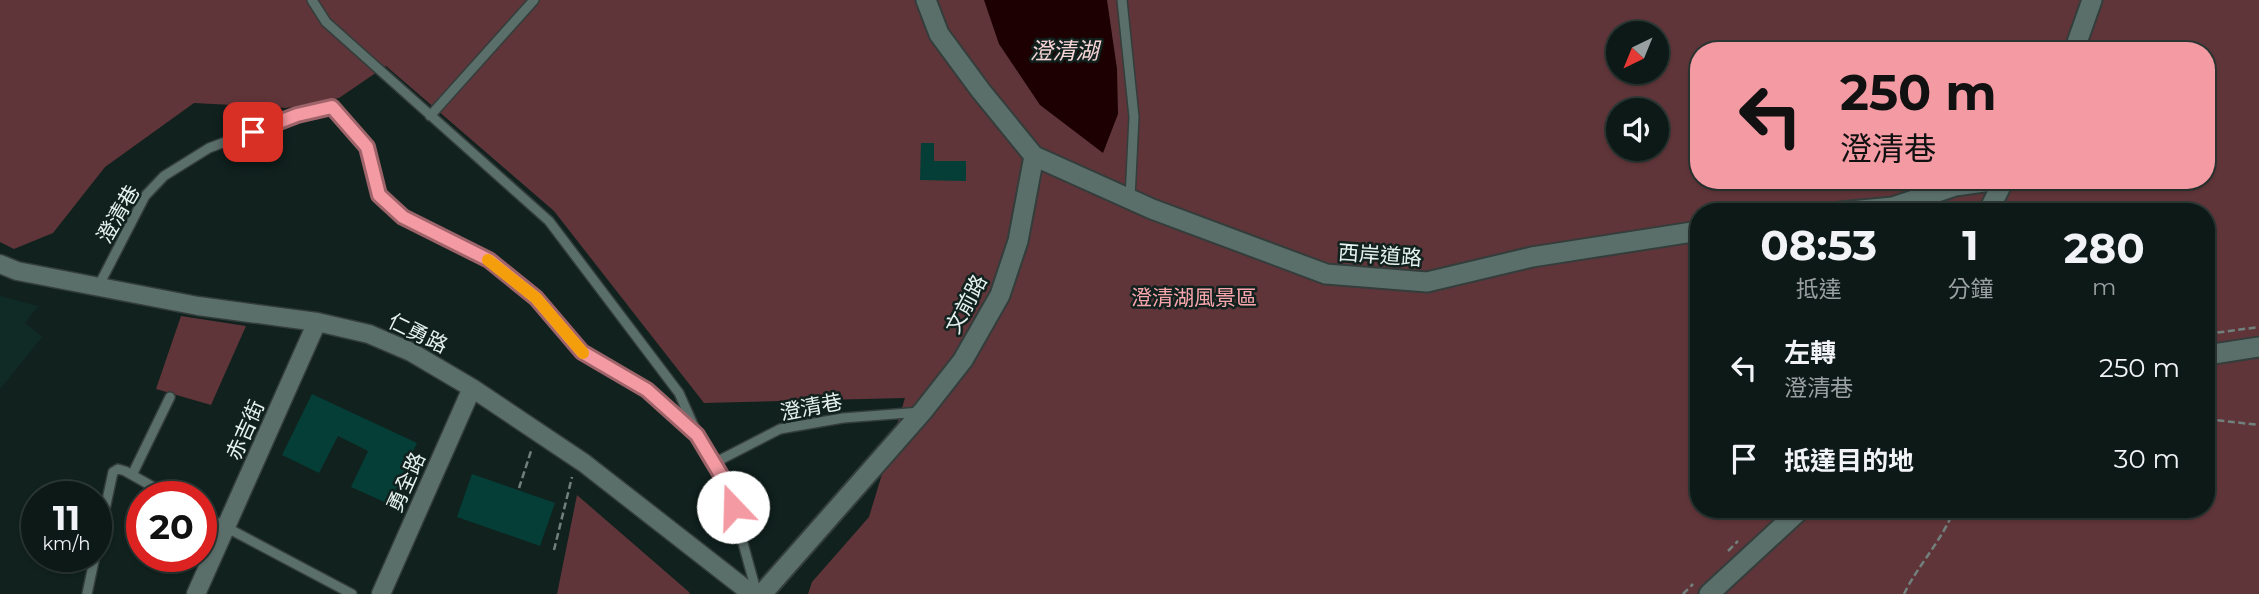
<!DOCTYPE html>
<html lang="zh-TW">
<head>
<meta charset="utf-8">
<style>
  body { margin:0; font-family:Montserrat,"Noto Sans TC",sans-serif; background:#15221f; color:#f1f3f6; height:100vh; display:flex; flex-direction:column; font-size:26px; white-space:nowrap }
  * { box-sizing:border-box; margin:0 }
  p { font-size:23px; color:#9aa0a1 }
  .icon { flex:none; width:38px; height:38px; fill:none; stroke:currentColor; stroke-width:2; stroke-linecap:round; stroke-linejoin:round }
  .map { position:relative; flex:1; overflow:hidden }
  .panel { position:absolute; left:1690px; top:203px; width:525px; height:315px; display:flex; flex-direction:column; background:#0c1916; border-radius:28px; box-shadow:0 2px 5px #0004,0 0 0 2px #2c3835 }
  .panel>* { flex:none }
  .hud { position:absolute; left:1690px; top:42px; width:525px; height:147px; border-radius:28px; box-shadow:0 2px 5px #0004,0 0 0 2px #2c3835; background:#f49aa3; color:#111; overflow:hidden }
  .needle { width:46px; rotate:223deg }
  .tools { position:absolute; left:1606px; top:21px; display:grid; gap:14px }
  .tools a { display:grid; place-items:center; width:63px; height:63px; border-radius:50%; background:#0c1916; box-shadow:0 2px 5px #0004,0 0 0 2px #2c3835; font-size:35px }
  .speed { position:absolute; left:21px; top:481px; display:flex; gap:14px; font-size:35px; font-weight:700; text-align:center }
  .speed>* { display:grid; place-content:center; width:91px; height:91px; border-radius:50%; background:#0c1916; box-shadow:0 2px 5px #0004,0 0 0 2px #2c3835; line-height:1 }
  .speed small { font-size:18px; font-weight:400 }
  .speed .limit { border:10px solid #d22; background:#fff; color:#111 }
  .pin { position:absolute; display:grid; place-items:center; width:60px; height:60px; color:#fff; margin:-30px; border-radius:14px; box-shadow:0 4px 10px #0006 }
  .me { position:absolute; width:77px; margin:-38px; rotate:339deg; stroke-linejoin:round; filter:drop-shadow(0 0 5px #0008) }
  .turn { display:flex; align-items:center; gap:24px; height:147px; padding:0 35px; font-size:32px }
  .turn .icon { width:91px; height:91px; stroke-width:2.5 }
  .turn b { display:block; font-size:49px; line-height:60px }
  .eta { display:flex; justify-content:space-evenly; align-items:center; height:119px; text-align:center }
  .eta b { font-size:42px; font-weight:700; line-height:49px }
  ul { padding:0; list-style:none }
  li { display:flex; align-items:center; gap:21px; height:91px; padding:0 35px }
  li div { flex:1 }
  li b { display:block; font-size:26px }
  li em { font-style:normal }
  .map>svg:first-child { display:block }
  .built { fill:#102b26 }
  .green { fill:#5f3539; fill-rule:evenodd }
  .water { fill:#1c0002 }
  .building { fill:#053e36 }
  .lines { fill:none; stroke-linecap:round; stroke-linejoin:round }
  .service-casing { stroke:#333d3b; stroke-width:12 }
  .minor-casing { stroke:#333d3b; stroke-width:21 }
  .tertiary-casing { stroke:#333d3b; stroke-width:23 }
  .path { stroke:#72807d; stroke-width:2.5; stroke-dasharray:7 3.5; stroke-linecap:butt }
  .service { stroke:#5b6f6a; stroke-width:9 }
  .minor { stroke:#5b6f6a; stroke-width:18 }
  .tertiary { stroke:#5b6f6a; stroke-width:19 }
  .route-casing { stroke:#9f646a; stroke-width:18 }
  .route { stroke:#f49aa3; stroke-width:12 }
  .slow { stroke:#f59e0b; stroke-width:12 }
  .labels { text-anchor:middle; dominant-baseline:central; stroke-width:5; stroke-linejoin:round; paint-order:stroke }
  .street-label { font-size:21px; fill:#e6f1ee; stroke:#10211e }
  .park-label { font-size:21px; fill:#f9a5ac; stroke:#10211e }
  .water-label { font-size:23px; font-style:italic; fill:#f7d4d6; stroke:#10211e }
</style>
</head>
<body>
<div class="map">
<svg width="2259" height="594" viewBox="0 0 2259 594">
  <rect width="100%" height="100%" fill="#10211e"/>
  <path class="built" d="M0,296L38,306L25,323L42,337L0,389Z"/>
  <path class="green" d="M0,0H2259V594H808L812,582L869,517L905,398L704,403L554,211L386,66L339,98L286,108L194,103L105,167L53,233L14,249L0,242ZM1619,33H1657V72H1619ZM1699,51H2207V180H1699ZM1619,110H1657V149H1619ZM1699,212H2207V509H1699Z
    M181,316L246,326L211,405L156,389Z
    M577,495L689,592L690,594H557Z"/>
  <path class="water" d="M984,0H1107L1117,69L1118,114L1103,153L1040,105L999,44Z"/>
  <path class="building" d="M921,143H934V161H966V181L920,180Z
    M312,394L417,443L389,504L351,487L368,451L338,436L319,473L282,455Z
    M472,474L555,503L540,546L457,517Z"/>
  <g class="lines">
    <defs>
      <path id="service" d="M312,0L326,22L549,221L679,393L696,431
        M1122,0L1134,117L1130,198
        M430,116L534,0
        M98,287L145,196L164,176L209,148L297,115L332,107L367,147L379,195L403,217L489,260L536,297L582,352L647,390L697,435L727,485L757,594
        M714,463L780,429L843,418L921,412
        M132,475L170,397
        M201,514L352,594
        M96,551L113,472L118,469L125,471L171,497
        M87,594L95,556"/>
      <path id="minor" d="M0,264L17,271L198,306L317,322L369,334L411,352L472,388L584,463L752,594
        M196,594L317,322
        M381,594L472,388"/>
      <path id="tertiary" d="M926,0L939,34L981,91L1034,156L1152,209L1326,274L1427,282L1532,257L1699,231
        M2074,51L2092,0
        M1840,212L1893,207L1955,186L1998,180
        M1988,212L2004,180
        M2207,355L2259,347
        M762,594L923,411L963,360L1000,295L1018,241L1034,156
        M1709,594L1801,509"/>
    </defs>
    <use href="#service" class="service-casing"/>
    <use href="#minor" class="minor-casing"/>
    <use href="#tertiary" class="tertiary-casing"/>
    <path class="path" d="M2207,334L2259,327
      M2207,419L2259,425
      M519,488L532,448
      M554,550L572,477
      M1728,551L1738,541
      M1683,594L1693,584
      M1904,594C1918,565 1944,538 1954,509"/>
    <use href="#service" class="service"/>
    <use href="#minor" class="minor"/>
    <use href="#tertiary" class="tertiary"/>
  </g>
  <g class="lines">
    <defs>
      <path id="route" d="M253,132L297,115L332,107L367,147L379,195L403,217L489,260L536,298L582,352L647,390L697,435L727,485L733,507"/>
    </defs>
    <use href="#route" class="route-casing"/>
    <use href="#route" class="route"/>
    <path class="slow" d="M488,260L536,298L583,353"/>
  </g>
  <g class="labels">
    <g class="street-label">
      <text transform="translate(118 214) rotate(-60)">澄清巷</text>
      <text transform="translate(1380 255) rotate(4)">西岸道路</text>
      <text transform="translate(966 304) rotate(-62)">文前路</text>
      <text transform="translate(418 333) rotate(26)">仁勇路</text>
      <text transform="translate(811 407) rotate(-11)">澄清巷</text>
      <text transform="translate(245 430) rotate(-66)">赤吉街</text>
      <text transform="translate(406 482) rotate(-66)">勇全路</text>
    </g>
    <g class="park-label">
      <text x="1194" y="297">澄清湖風景區</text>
    </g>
    <g class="water-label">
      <text x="1064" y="51">澄清湖</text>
    </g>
  </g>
</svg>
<div class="tools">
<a><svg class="needle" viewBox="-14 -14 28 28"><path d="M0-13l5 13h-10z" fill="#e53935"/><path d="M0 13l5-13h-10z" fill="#9aa0a1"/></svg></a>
<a><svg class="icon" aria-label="sound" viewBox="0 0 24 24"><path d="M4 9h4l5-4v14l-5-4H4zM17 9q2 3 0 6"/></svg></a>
</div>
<div class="speed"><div>11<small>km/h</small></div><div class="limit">20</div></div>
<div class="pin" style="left:253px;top:132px;background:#d93025"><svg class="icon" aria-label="arrive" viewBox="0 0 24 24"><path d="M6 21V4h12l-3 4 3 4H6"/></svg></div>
<svg class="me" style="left:733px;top:507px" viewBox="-20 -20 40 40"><circle r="19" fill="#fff"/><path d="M0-13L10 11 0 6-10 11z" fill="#f49aa3"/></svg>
<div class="hud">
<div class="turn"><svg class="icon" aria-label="left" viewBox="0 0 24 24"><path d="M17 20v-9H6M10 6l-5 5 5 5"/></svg><div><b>250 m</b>澄清巷</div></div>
</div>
<section class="panel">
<div class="eta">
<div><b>08:53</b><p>抵達</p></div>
<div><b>1</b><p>分鐘</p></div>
<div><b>280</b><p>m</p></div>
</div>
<ul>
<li><svg class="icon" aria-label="left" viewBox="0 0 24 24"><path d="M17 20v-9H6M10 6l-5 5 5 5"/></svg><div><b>左轉</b><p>澄清巷</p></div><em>250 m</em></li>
<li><svg class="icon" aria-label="arrive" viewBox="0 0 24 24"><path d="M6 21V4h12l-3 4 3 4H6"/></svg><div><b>抵達目的地</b></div><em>30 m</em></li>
</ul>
</section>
</div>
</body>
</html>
